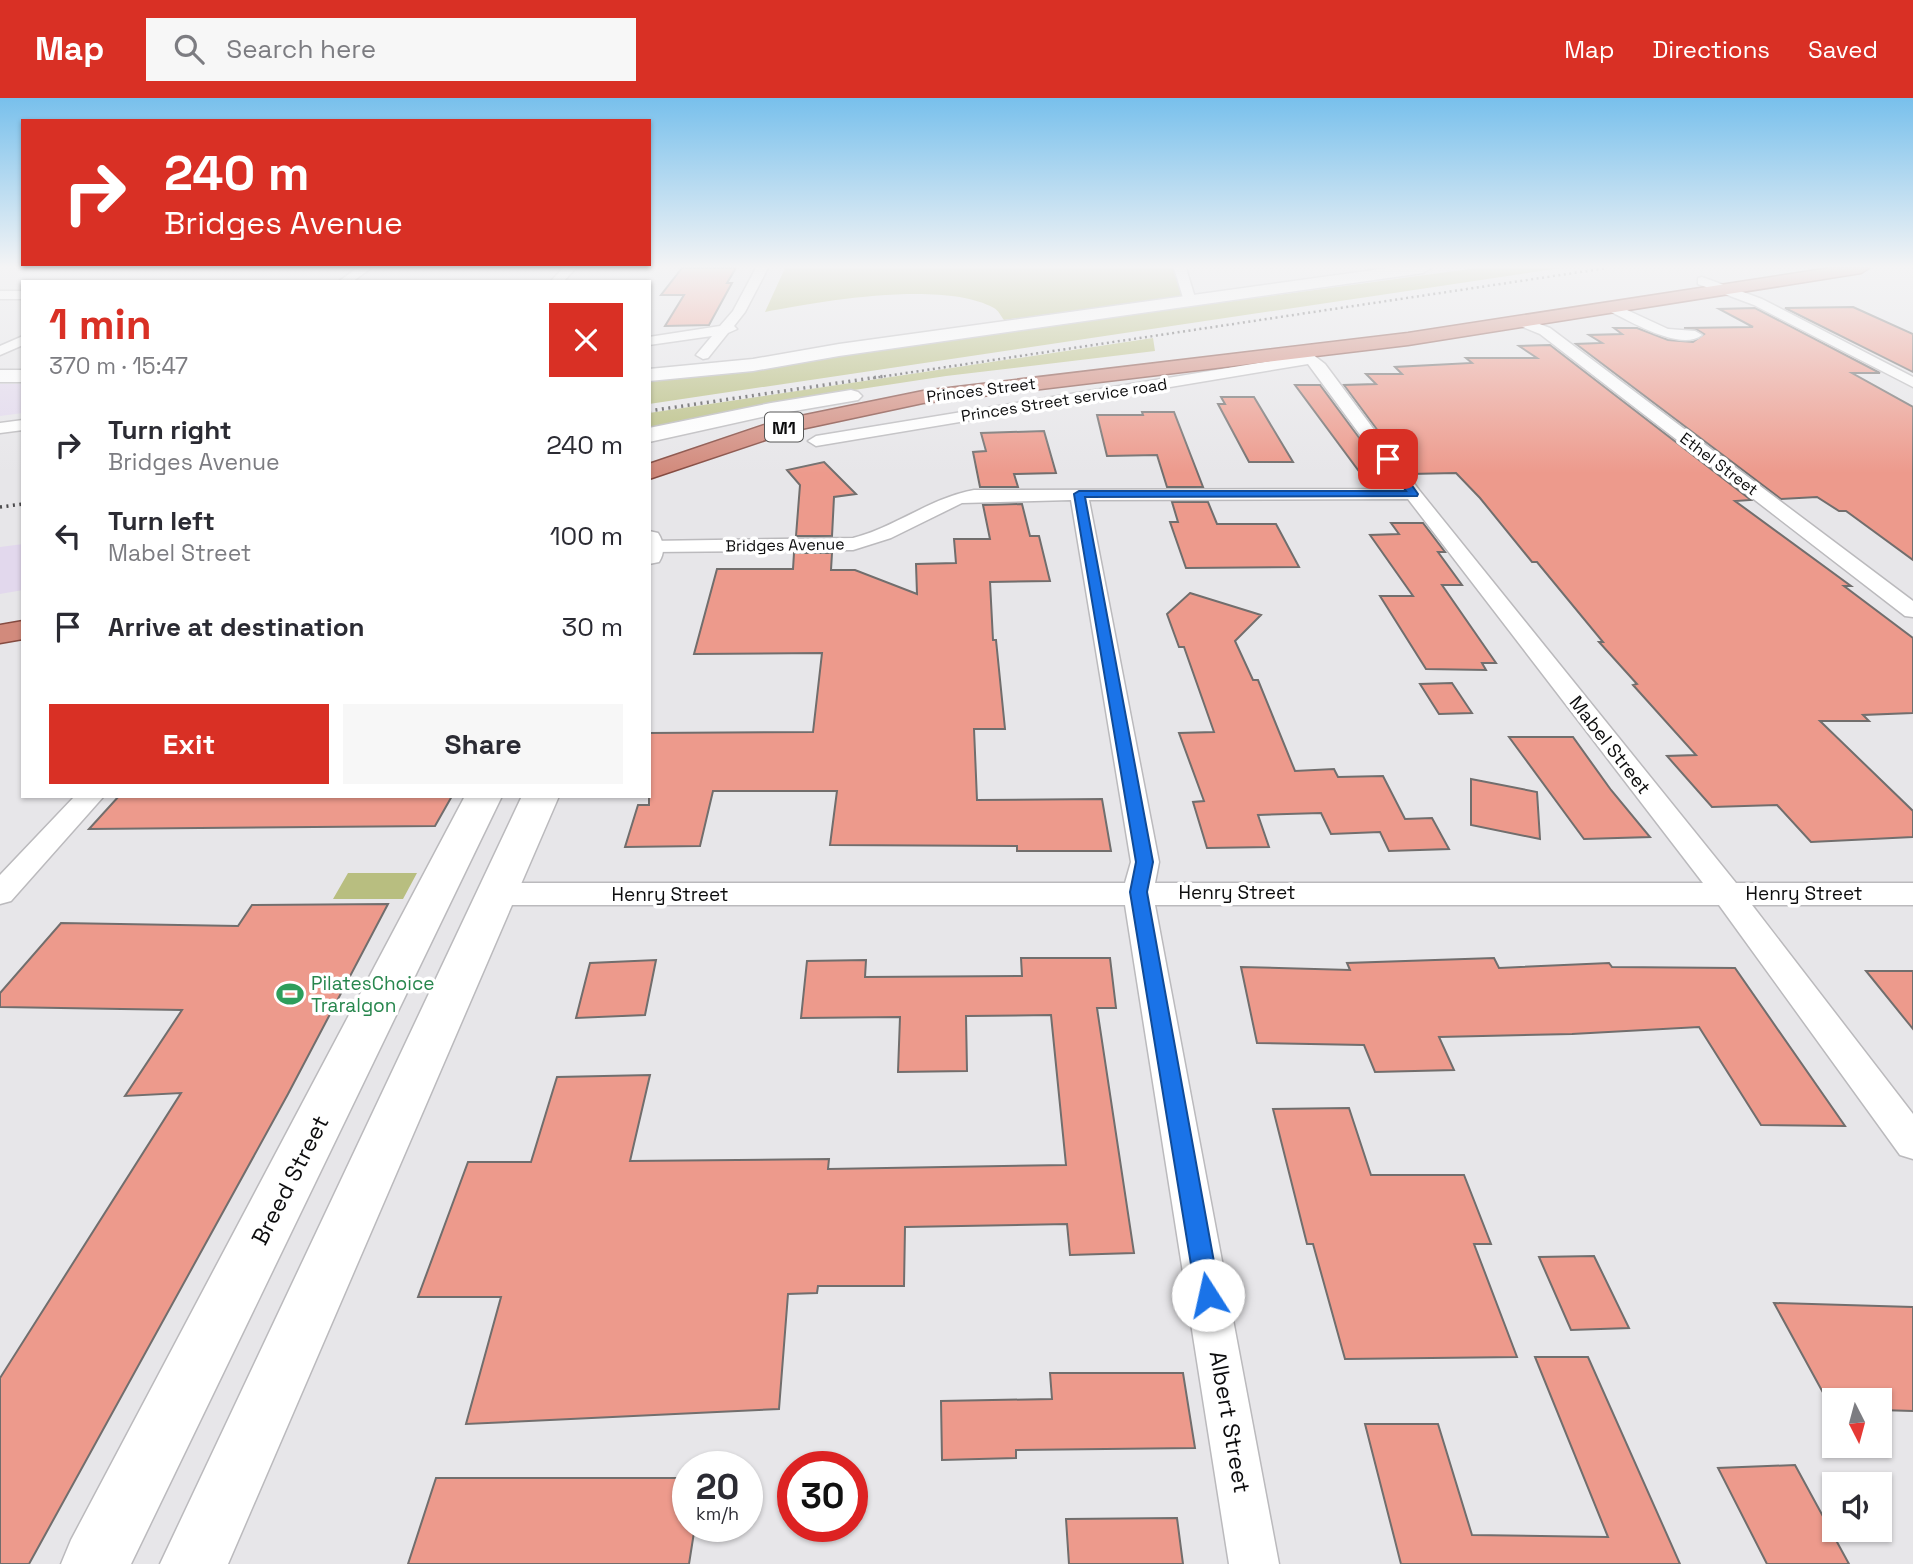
<!DOCTYPE html>
<html lang="en">
<head>
<meta charset="utf-8">
<style>
  body { margin:0; font-family:"Space Grotesk",sans-serif; background:#f7f7f7; color:#2b2b33; height:100vh; display:flex; flex-direction:column; font-size:26px; white-space:nowrap }
  * { box-sizing:border-box; margin:0 }
  p { font-size:23px; color:#7c7c81 }
  .icon { flex:none; width:38px; height:38px; fill:none; stroke:currentColor; stroke-width:2; stroke-linecap:round; stroke-linejoin:round }
  .map { position:relative; flex:1; overflow:hidden }
  .panel { position:absolute; left:21px; top:182px; width:630px; height:518px; display:flex; flex-direction:column; background:#fff; border-radius:0px; box-shadow:0 2px 5px #0004 }
  .panel>* { flex:none }
  .banner { position:absolute; left:21px; top:21px; width:630px; height:147px; border-radius:0px; box-shadow:0 2px 5px #0004; background:#d93025; color:#fff; overflow:hidden }
  .needle { width:46px; rotate:174deg }
  .controls { position:absolute; left:1822px; top:1290px; display:grid; gap:14px }
  .controls a { display:grid; place-items:center; width:70px; height:70px; border-radius:0px; background:#fff; box-shadow:0 2px 5px #0004; font-size:35px }
  .speed { position:absolute; left:672px; top:1353px; display:flex; gap:14px; font-size:35px; font-weight:700; text-align:center }
  .speed>* { display:grid; place-content:center; width:91px; height:91px; border-radius:50%; background:#fff; box-shadow:0 2px 5px #0004; line-height:1 }
  .speed small { font-size:18px; font-weight:400 }
  .speed .limit { border:10px solid #d22; background:#fff; color:#111 }
  .pin { position:absolute; display:grid; place-items:center; width:60px; height:60px; color:#fff; margin:-30px; border-radius:14px; box-shadow:0 4px 10px #0006 }
  .me { position:absolute; width:77px; margin:-38px; rotate:350deg; stroke-linejoin:round; filter:drop-shadow(0 0 5px #0008) }
  .turn { display:flex; align-items:center; gap:24px; height:147px; padding:0 28px; font-size:32px }
  .turn .icon { width:91px; height:91px; stroke-width:2.5 }
  .turn b { display:block; font-size:49px; line-height:60px }
  .round { display:grid; place-items:center; flex:none; width:74px; height:74px; border-radius:0px; background:#f7f7f7 }
  .overview { display:flex; align-items:center; justify-content:space-between; height:119px; padding:0 28px }
  h1 { font-size:42px; font-weight:700; line-height:52px; color:#d93025 }
  .primary-button { display:flex; gap:14px; margin-top:auto; padding:14px 28px }
  .primary-button a { flex:1; height:80px; border-radius:0px; background:#d93025; color:#fff; font-size:28px; font-weight:700; line-height:80px; text-align:center }
  .primary-button a+a { background:#f7f7f7; color:#2b2b33 }
  ul { padding:0; list-style:none }
  li { display:flex; align-items:center; gap:21px; height:91px; padding:0 28px }
  li div { flex:1 }
  li b { display:block; font-size:26px }
  li em { font-style:normal }
  header { display:flex; align-items:center; gap:42px; box-sizing:border-box; height:98px; padding:0 35px; background:#d93025; color:#fff }
  header strong { font-size:33px }
  nav { display:flex; gap:38px; margin-inline-start:auto; font-size:24px }
  .search { width:490px; height:63px; background:#f7f7f7; display:flex; align-items:center; gap:18px; box-sizing:border-box; padding:0 24px; border-radius:0px; color:#7c7c81; font-size:26px }
  .map>svg:first-child { display:block }
  .commercial { fill:#e2d8ed }
  .green { fill:#b8be80 }
  .building { fill:#ed9a8c; stroke:#716e6d; stroke-width:2 }
  .lines { fill:none; stroke-linecap:round; stroke-linejoin:round }
  .minor-casing { stroke:#bbbabd; stroke-width:3 }
  .secondary-casing { stroke:#bbbabd; stroke-width:3 }
  .trunk-casing { stroke:#854b41; stroke-width:3 }
  .minor { fill:#fff; fill-rule:evenodd }
  .secondary { fill:#fff; fill-rule:evenodd }
  .trunk { fill:#d28a7c; fill-rule:evenodd }
  .rail-far1 { stroke:#4b4a4c; stroke-width:2.5; stroke-dasharray:2 3.5; stroke-linecap:butt }
  .rail { stroke:#4b4a4c; stroke-width:3.5; stroke-dasharray:2 4.5; stroke-linecap:butt }
  .route { fill:#1a73e8; stroke:#114b97; stroke-width:2 }
  .labels { text-anchor:middle; dominant-baseline:central; stroke-width:7; stroke-linejoin:round; paint-order:stroke }
  .far-street-label { font-size:16px; fill:#0d0d0e; stroke:#fff }
  .shield { fill:#fff; stroke:#565656; stroke-width:2 }
  .shield-label { font-size:18px; font-weight:bold; fill:#0d0d0e }
  .street-label { font-size:19px; fill:#0d0d0e; stroke:#fff }
  .leisure-label { font-size:19px; fill:#27864d; stroke:#fff; text-anchor:start }
  .near-street-label { font-size:23px; fill:#0d0d0e; stroke:#fff }
</style>
</head>
<body>
<header>
<strong>Map</strong>
<div class="search"><svg class="icon" aria-label="search" viewBox="0 0 24 24"><circle cx="10" cy="10" r="6"/><path d="M15 15l6 6"/></svg>Search here</div>
<nav><a>Map</a><a>Directions</a><a>Saved</a></nav>
</header>
<div class="map">
<svg width="1913" height="1466" viewBox="0 0 1913 1466">
  <rect width="100%" height="100%" fill="#e7e6e9"/>
  <path class="commercial" d="M0,286H23V315L0,318Z
    M23,446V492L0,496V449Z"/>
  <path class="green" d="M785,170H1174L1189,197L1004,222C1001,218 998,212 994,210C943,182 822,203 765,214Z
    M1477,170H1561L649,306V282Z
    M1153,240L1155,253L946,278L854,292L649,332V315Z
    M348,775H417L403,801H333Z"/>
  <path class="building" d="M682,170H736L727,185H732L709,227L665,228L684,197H661Z
    M1853,209L1913,236V274L1785,210Z
    M1755,210L1880,275H1852L1913,309V462L1846,413H1839L1817,399L1781,401L1576,246L1602,245L1589,237L1622,236L1614,230H1637L1668,242L1693,244L1704,236L1696,231L1684,230L1753,229L1719,211Z
    M1550,247L1751,402L1735,403L1851,488H1844L1913,540V615L1863,617L1869,623H1820L1913,713V739L1811,744L1777,707L1712,709L1667,658L1696,657L1633,587L1637,586L1599,544H1603L1537,464H1532L1480,400L1456,375L1410,376L1344,287L1376,286L1366,276H1402L1395,269L1472,265L1466,260H1537L1519,248Z
    M1295,287H1320L1386,376H1361Z
    M1221,299H1254L1293,364H1249L1218,306H1225Z
    M1142,314H1174L1203,389H1167L1157,357L1107,358L1097,317H1143Z
    M1044,333L1056,375L1014,376L1018,389H980L973,354L986,353L981,335Z
    M824,364L856,396L834,399L832,438H796L800,387L787,372Z
    M1172,404H1208L1217,426H1276L1299,469L1186,470L1170,424H1178Z
    M1022,406L1030,438H1039L1050,483L990,484L993,542H996L1005,631H974L977,702L1102,701L1111,753H1017V748L830,747L837,693H713L700,748L625,749L638,707H649V635L813,634L822,555L694,556L717,471H793L794,455H832L831,472H855L917,496L916,466L956,465L954,441H990L983,407Z
    M1391,425H1423L1445,454H1438L1462,487H1442L1496,565H1482L1486,572L1426,571L1380,498H1413L1370,437L1399,436Z
    M1190,495L1261,517L1235,543L1253,582H1258L1295,673L1334,671L1338,679L1383,678L1405,721L1432,720L1449,751L1389,753L1380,734L1331,736L1321,715L1258,717L1269,749L1207,750L1193,704L1204,703L1179,635L1214,634L1184,549H1179L1167,516Z
    M1452,585L1472,615L1439,616L1420,586Z
    M1509,639H1573L1611,692L1650,739L1584,741Z
    M1471,681L1537,694L1540,741L1471,727Z
    M119,698H452L435,728L89,731Z
    M388,806L288,996L29,1466H0V1280L181,995L125,998L182,912L0,909V895L61,825L238,828L252,807Z
    M1021,860H1110L1116,910H1097L1134,1155L1070,1157L1067,1126L905,1129L904,1188H818L817,1195L788,1196L779,1311L466,1326L501,1199H418L468,1064H531L557,979L650,977L630,1063L829,1061L828,1071L1066,1067L1051,917L966,918L967,973L898,974L900,919L801,920L807,863L866,862L865,879L1022,878Z
    M1494,860L1499,870L1609,865L1612,869L1735,870L1845,1028L1761,1027L1699,929L1572,936L1439,939L1454,972L1375,974L1364,947L1257,945L1241,869L1350,872L1347,865Z
    M656,862L645,917L576,920L590,865Z
    M1866,873H1913V931Z
    M1349,1010L1371,1077H1464L1491,1146H1474L1517,1259L1345,1261L1313,1146H1307L1273,1011Z
    M1594,1158L1629,1230L1571,1232L1539,1159Z
    M1774,1205L1913,1209V1313L1880,1312V1302H1834V1311H1832Z
    M1535,1259H1588L1680,1466H1401L1365,1326H1438L1472,1437L1608,1439Z
    M1050,1275H1183L1195,1350L1016,1352V1360L942,1362L941,1303L1052,1301Z
    M1795,1367L1849,1466H1767L1718,1370Z
    M436,1380H688V1428H695L689,1466H408Z
    M1177,1420L1183,1466H1069L1066,1421Z"/>
  <g class="lines">
    <defs>
      <path id="minor" d="M357,170H371L352,184H338Z
        M563,170H576L563,184H550Z
        M756,170H768L745,214L734,228L737,231L728,235L708,260L703,261L696,257L712,238L649,247V239L720,228L733,213Z
        M1174,170H1186L1196,203L1194,206L1190,207L1184,203Z
        M1702,179L1762,201L1913,279V289L1754,207L1698,186V180Z
        M0,193H23V201H0Z
        M1614,206L1668,231L1695,233L1702,237C1681,254 1630,223 1609,213V207Z
        M1523,220L1550,230L1913,503V519L1905,518L1540,236L1518,227V221Z
        M23,238V247L0,257V248Z
        M1303,249L1325,266L1419,392L1736,785H1913V807H1752L1913,1016V1061L1900,1057L1719,807H1155L1279,1466H1229L1125,807H497L486,804L482,796L486,788L497,785H1125L1131,764L1071,402L962,405L891,440L853,452L651,454L649,443L853,440C896,429 930,400 974,392L1400,391L1308,266L816,348L808,343L816,338L1301,258L1296,253ZM1408,401L1703,785H1155L1159,764L1089,402Z
        M23,322V332L0,335V325Z
        M75,698H104L11,803L0,806V777Z"/>
      <path id="secondary" d="M1388,170H1431L1423,175L839,258L753,273L649,283V271L753,261L839,246Z
        M0,272H23V284H0Z
        M851,292L858,294L862,298L858,302L771,317L649,344V330L771,305Z
        M649,433L658,435C664,444 665,455 659,464L649,466Z
        M465,698H502L131,1466H61L71,1442Z
        M522,698H559L228,1466H160Z"/>
      <path id="trunk" d="M1830,170H1869L1861,175L1408,247L923,305L792,333L649,381V366L776,323L923,293L1408,235Z
        M23,523V541L0,545V527Z"/>
    </defs>
    <use href="#minor" class="minor-casing"/>
    <use href="#secondary" class="secondary-casing"/>
    <use href="#trunk" class="trunk-casing"/>
    <use href="#minor" class="minor"/>
    <use href="#secondary" class="secondary"/>
    <use href="#trunk" class="trunk"/>
    <path class="rail-far1" d="M873,280L1607,170"/>
    <path class="rail" d="M649,313L885,278
      M0,409L23,406"/>
  </g>
  <linearGradient id="sky" x2="0" y2="1"><stop stop-color="#78c0ec"/><stop offset="0.45" stop-color="#f4f4f5"/><stop offset="1" stop-color="#f4f4f5" stop-opacity="0"/></linearGradient>
  <rect width="1913" height="375" fill="url(#sky)"/>
  <path class="route" d="M1385,359H1392L1418,396L1417,398L1085,399L1153,764L1147,794L1220,1197L1216,1206L1208,1209L1199,1206L1196,1197L1130,794L1136,764L1074,396L1079,393H1406L1384,361Z"/>
  <defs>
    <symbol id="stadium-bare" viewBox="-9 -9 18 18"><path d="M0-5a6.5 5 0 1 0 0 10a6.5 5 0 1 0 0-10ZM-3.5-1.8h7v3.6h-7Z" fill="#2e9e5b" stroke="#fff" stroke-width="2.5" paint-order="stroke"/></symbol>
  </defs>
  <g fill-rule="evenodd">
    <use href="#stadium-bare" x="271" y="877" width="38" height="38"/>
  </g>
  <g class="labels">
    <g class="far-street-label">
      <text transform="translate(981 292) rotate(-7)">Princes Street</text>
      <text transform="translate(1064 302) rotate(-9)">Princes Street service road</text>
      <text transform="translate(1719 366) rotate(37)">Ethel Street</text>
      <text transform="translate(785 447) rotate(-1)">Bridges Avenue</text>
    </g>
    <rect class="shield" x="765" y="314.5" width="38" height="29" rx="5"/>
    <g class="shield-label">
      <text x="784" y="329">M1</text>
    </g>
    <g class="street-label">
      <text transform="translate(1610 647) rotate(52)">Mabel Street</text>
      <text x="1237" y="794">Henry Street</text>
      <text x="1804" y="795">Henry Street</text>
      <text x="670" y="796">Henry Street</text>
    </g>
    <g class="leisure-label">
      <text x="311" y="885">PilatesChoice<tspan x="311" dy="22">Traralgon</tspan></text>
    </g>
    <g class="near-street-label">
      <text transform="translate(290 1082) rotate(-63)">Breed Street</text>
      <text transform="translate(1230 1324) rotate(80)">Albert Street</text>
    </g>
  </g>
</svg>
<div class="controls">
<a><svg class="needle" viewBox="-14 -14 28 28"><path d="M0-13l5 13h-10z" fill="#e53935"/><path d="M0 13l5-13h-10z" fill="#7c7c81"/></svg></a>
<a><svg class="icon" aria-label="sound" viewBox="0 0 24 24"><path d="M4 9h4l5-4v14l-5-4H4zM17 9q2 3 0 6"/></svg></a>
</div>
<div class="speed"><div>20<small>km/h</small></div><div class="limit">30</div></div>
<div class="pin" style="left:1388px;top:361px;background:#d93025"><svg class="icon" aria-label="arrive" viewBox="0 0 24 24"><path d="M6 21V4h12l-3 4 3 4H6"/></svg></div>
<svg class="me" style="left:1208px;top:1197px" viewBox="-20 -20 40 40"><circle r="19" fill="#fff"/><path d="M0-13L10 11 0 6-10 11z" fill="#1a73e8"/></svg>
<div class="banner">
<div class="turn"><svg class="icon" aria-label="right" viewBox="0 0 24 24"><path d="M7 20v-9h11M14 6l5 5-5 5"/></svg><div><b>240 m</b>Bridges Avenue</div></div>
</div>
<section class="panel">
<div class="overview"><div><h1>1 min</h1><p>370 m · 15:47</p></div><a class="round" style="background:#d93025;color:#fff"><svg class="icon" aria-label="close" viewBox="0 0 24 24"><path d="M6 6l12 12M18 6L6 18"/></svg></a></div>
<ul>
<li><svg class="icon" aria-label="right" viewBox="0 0 24 24"><path d="M7 20v-9h11M14 6l5 5-5 5"/></svg><div><b>Turn right</b><p>Bridges Avenue</p></div><em>240 m</em></li>
<li><svg class="icon" aria-label="left" viewBox="0 0 24 24"><path d="M17 20v-9H6M10 6l-5 5 5 5"/></svg><div><b>Turn left</b><p>Mabel Street</p></div><em>100 m</em></li>
<li><svg class="icon" aria-label="arrive" viewBox="0 0 24 24"><path d="M6 21V4h12l-3 4 3 4H6"/></svg><div><b>Arrive at destination</b></div><em>30 m</em></li>
</ul>
<div class="primary-button"><a>Exit</a><a>Share</a></div>
</section>
</div>
</body>
</html>
